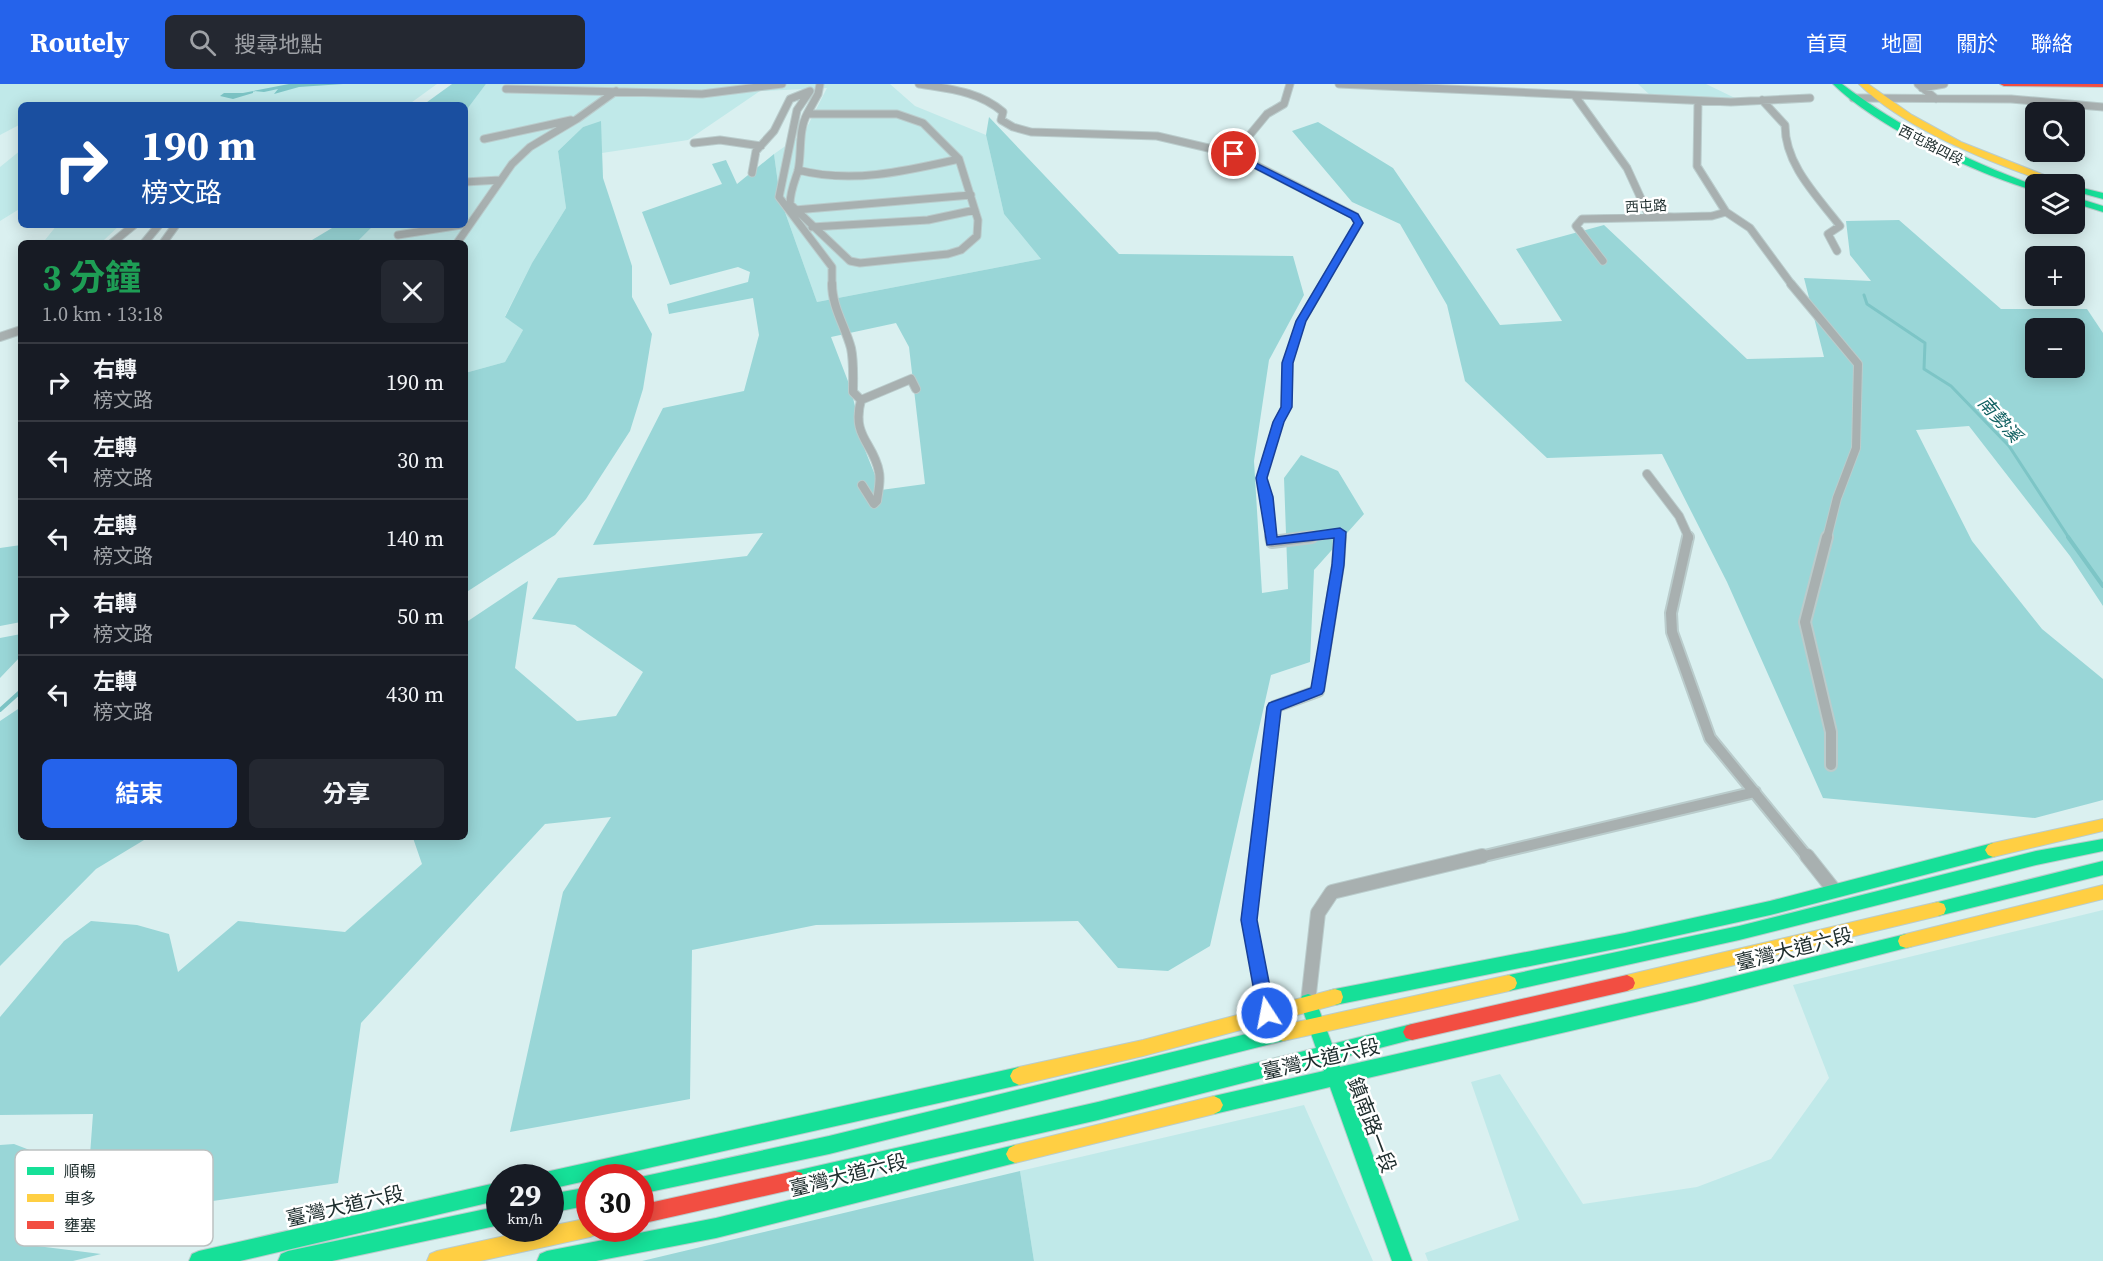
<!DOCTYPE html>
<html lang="zh-TW">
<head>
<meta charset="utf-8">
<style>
  body { margin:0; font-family:"Source Serif 4","Noto Sans TC",serif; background:#242831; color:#f1f3f6; height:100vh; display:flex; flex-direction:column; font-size:22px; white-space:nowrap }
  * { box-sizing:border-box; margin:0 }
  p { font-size:20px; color:#9ea1a6 }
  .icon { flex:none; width:33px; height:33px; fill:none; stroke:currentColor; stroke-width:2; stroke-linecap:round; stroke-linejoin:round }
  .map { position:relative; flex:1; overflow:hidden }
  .panel { position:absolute; left:18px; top:156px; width:450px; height:600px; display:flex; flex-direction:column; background:#171b24; border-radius:9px; box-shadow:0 3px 15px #0003 }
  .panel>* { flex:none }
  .top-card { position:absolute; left:18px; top:18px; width:450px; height:126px; border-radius:9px; box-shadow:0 3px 15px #0003; background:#1a4fa0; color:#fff; overflow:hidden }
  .controls { position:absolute; left:2025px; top:18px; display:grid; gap:12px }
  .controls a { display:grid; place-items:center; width:60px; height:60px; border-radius:9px; background:#171b24; box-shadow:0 3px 15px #0003; font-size:30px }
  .speed { position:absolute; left:486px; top:1080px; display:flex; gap:12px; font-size:30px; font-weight:700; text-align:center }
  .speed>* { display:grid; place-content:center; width:78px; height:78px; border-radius:50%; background:#171b24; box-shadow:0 3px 15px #0003; line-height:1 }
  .speed small { font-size:15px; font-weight:400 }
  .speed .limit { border:9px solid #d22; background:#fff; color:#111 }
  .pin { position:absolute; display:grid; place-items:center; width:51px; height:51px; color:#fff; margin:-26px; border:3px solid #fff; border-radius:50%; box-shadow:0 2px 6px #0007 }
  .me { position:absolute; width:66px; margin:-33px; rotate:349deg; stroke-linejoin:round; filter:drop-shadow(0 0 4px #0008) }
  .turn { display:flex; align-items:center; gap:21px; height:126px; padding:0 24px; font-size:27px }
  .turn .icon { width:78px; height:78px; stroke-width:2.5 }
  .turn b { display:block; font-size:42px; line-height:51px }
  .round { display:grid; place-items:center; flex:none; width:63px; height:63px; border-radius:9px; background:#242831 }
  .overview { display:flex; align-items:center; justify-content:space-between; height:102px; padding:0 24px }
  h1 { font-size:36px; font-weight:700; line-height:45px; color:#1e9e55 }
  .cta { display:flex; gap:12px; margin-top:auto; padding:12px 24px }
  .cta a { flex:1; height:69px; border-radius:9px; background:#2563eb; color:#fff; font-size:24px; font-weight:700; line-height:69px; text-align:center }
  .cta a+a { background:#242831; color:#f1f3f6 }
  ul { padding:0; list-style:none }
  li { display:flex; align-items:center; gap:18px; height:78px; padding:0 24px; border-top:2px solid #363941 }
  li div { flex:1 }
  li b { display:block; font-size:22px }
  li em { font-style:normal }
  header { display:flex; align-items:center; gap:36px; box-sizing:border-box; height:84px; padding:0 30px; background:#2563eb; color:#fff }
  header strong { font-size:28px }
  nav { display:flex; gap:33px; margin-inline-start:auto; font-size:21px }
  .search { width:420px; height:54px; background:#242831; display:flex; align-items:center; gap:15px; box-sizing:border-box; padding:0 21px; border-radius:9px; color:#9ea1a6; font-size:22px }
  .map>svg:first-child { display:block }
  .green { fill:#c0e9e9 }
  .forest { fill:#99d6d7; fill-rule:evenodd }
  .water { fill:#7dc5c6 }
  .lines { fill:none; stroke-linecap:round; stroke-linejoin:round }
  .stream-far1 { stroke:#7dc5c6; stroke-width:3 }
  .stream { stroke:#7dc5c6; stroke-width:4 }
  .street-far3-casing { stroke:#bacccc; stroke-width:9 }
  .street-far2-casing { stroke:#bacccc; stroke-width:10 }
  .street-far1-casing { stroke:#bacccc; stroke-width:14 }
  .street-casing { stroke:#bacccc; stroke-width:16 }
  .fast-casing { stroke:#bacccc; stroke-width:2 }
  .slow-casing { stroke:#bacccc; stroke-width:2 }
  .jam-casing { stroke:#bacccc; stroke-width:2 }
  .street-far3 { stroke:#a8b0b0; stroke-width:7 }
  .street-far2 { stroke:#a8b0b0; stroke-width:8 }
  .street-far1 { stroke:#a8b0b0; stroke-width:10 }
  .street { stroke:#a8b0b0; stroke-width:14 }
  .fast { fill:#16e098; fill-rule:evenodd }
  .slow { fill:#ffcf43; fill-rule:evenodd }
  .jam { fill:#f24e42; fill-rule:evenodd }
  .route { fill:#2563eb; stroke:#184099; stroke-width:1.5 }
  .labels { text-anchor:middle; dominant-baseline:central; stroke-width:5; stroke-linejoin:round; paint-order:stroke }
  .far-street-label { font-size:14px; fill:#202f2f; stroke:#fff }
  .water-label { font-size:18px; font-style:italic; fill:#116061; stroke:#fff }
  .near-street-label { font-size:20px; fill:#202f2f; stroke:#fff }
  .key { fill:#fff; stroke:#bcc1c1; stroke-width:1.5 }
  .key-label { font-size:16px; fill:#202f2f }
</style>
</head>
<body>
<header>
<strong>Routely</strong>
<div class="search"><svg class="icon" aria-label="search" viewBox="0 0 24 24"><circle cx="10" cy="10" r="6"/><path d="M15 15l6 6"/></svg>搜尋地點</div>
<nav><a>首頁</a><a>地圖</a><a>關於</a><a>聯絡</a></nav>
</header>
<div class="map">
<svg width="2103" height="1177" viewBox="0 0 2103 1177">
  <rect width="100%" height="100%" fill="#daf0f0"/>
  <path class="green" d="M0,0H437L408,21H21V40L0,51Z
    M486,0H890L915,22L986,51L1004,130L1041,175L817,218L780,114L774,70L804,49L827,4L760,7L688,56L602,69L600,38L583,43L558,67L566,124L532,179L505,232L523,246L505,278L465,289V159H356L374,141H465V28Z
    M1638,0H1706L1737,15L1651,12Z
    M21,66V124L0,137V83Z
    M57,141H120L104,156H45Z
    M2103,826V1177H1428L1425,1169L1519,1136L1471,998L1500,990L1583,1120L1697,1103L1771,1075L1829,994L1793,901Z
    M1304,1021L1373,1177H1034L1020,1087Z"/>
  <path class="forest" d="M452,0H486L465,28V21H423Z
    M989,33L1119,170L1293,172L1304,211L1269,276L1254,377L1262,509L1288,505L1284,394L1301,371L1338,387L1364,430L1314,486L1310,578L1271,591L1210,862L1168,887L1118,884L1078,837L816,841L692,866L690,1015L510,1048L563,808L611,733L545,740L361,939L338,1099L116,1131L87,1112L93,1030L0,1031V933L64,857L91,837L137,841L169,850L178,888L238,837L345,848L422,780L413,754L400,753H465V539L528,497L515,584L577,637L616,632L643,588L575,541L532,535L558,494L747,472L763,449L593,461L663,324L744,307L759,251L753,214L669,230L667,220L748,198L750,188L738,183L670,201L642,128L722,100L712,80L726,76L737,100L774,70L780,114L817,218L1041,175L1004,130L986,51ZM896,239L909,263L925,400L881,406L865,366L851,305L831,253Z
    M601,37L603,94L632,182V213L652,250L643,305L630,347L586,415L555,451L465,509V289L505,278L523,246L505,233L532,179L566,124L558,67L583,43Z
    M1318,38L1393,84L1500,241L1562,237L1516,165L1604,141L1747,275L1824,273L1804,194L1871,197L1850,171L1846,137L1899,136L2001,225H2087L2103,249V522L2070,472L1969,342L1916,346L1972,457L2042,545L2103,595V716L2035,734L1823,714L1727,498L1662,370L1547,374L1465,297L1447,221L1400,140L1352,118L1292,47ZM2036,244H2074V284H2036Z
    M337,141H374L356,159H307Z
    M21,461V538L0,542V464Z
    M21,550V572L0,594V554Z
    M21,623V753H149L96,785L0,882V637Z
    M14,1060L40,1070L47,1113L37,1162L101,1170L73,1177H0V1061Z
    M1020,1087L1034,1177H642Z"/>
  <path class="water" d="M289,0H343L299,3L274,10L278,5L264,8L253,7V9L233,15L220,12L224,9H243Z"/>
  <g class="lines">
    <path class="stream-far1" d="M1864,211L1867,220L1925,259L1924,285L1951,302L2009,362L2069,454"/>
    <path class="stream" d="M2068,453L2103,502
      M0,626L21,607"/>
    <defs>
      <path id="street-far3" d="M919,0C949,5 979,7 1003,28L1001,36L1013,43L1031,48L1157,52L1234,70
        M1290,0L1284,20L1267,30L1234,70L1355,132L1359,139L1322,201
        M1339,0L1731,18L1810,14
        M1918,0L1936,15
        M1922,4L1944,0
        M506,5L702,10L782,0
        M1575,12L1627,84L1649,132L1674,133L1582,135L1576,142L1603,177
        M1853,14L2011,15L2103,23
        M1762,16L1785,41C1785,81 1817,112 1840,142L1828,150L1837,167
        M1698,17L1697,82L1726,128L1750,144L1792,201
        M807,30H897L923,39L959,75L978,136L977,152L961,166L948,170L860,179L850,177L790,120C790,108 794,99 798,87C802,69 798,47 807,30Z
        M807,30L818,10L820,0
        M484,55L571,36
        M694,59L720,56L761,62
        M798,86C852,100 906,87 959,75
        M752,89L756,67L774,47L790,15L810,7L797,26L779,113L832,183V201
        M465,98L500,96
        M795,126L971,111
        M1674,133L1712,132L1726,128
        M812,143L928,136L975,126
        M398,151L461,141
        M112,159L134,141
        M144,159L159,141
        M163,159L176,141
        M457,159L512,80L530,63L577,35L616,7"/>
      <path id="street-far2" d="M832,200C832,223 845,242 851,264C854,278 853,294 853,308L861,316C851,353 874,359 879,388C881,397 878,408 877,417L874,420L862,401
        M1791,200L1858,280L1856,364L1837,414L1827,454
        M0,253L21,246
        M861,316L911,295L916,305
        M1647,390L1679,432L1689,454
        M1272,454L1267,413L1261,394L1278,338L1286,323L1287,279L1301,237L1323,200
        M1300,454L1340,449V454"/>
      <path id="street-far1" d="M1271,453L1272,458L1312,453
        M1688,453L1671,529L1672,548L1710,654L1808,774
        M1827,453L1805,538L1831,648V681
        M1256,774L1274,623L1318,607L1338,481L1340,453
        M1476,774L1755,708"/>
      <path id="street" d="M1256,772L1249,836L1267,929
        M1807,772L1834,806
        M1308,918L1318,829L1332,808L1482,772"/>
      <path id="fast" d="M1833,0H1842C1901,45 1966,76 2036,102V107C1977,90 1876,43 1833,0Z
        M2074,102L2103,109V115L2074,107Z
        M2074,113L2103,122V128L2074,119Z
        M2103,755V767L2036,781L1739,856L1509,907L1503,904L1501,899L1503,894L1509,891L1739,842L2036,767Z
        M1993,759L1998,761L2001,766L1998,771L1993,773L1770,831L1625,863L1335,921L1329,919L1327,913L1329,907L1335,905L1625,849L1770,817Z
        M2103,777V791L1938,832L1932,830L1930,825L1932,820L1938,818Z
        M1906,850L1912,852L1914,857L1912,862L1906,864L1695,918L1346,999L1412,1177H1392L1330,1003L1214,1030L1208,1027L1205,1021L1208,1015L1214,1012L1324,987L1321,979L1098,1036L795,1105L788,1103L786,1096L788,1089L795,1087L1098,1018L1316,964L1300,918L1302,912L1308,910L1314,912L1332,960L1412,940L1418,942L1421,948L1418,954L1337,975L1340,983L1695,902Z
        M1283,941L1289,943L1292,949L1289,955L1283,957L829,1070L640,1110V1094H636L829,1052Z
        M1019,983L1025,986L1028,992L1025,998L1019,1001L603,1094H590V1096L550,1105V1094H542L543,1089L550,1087Z
        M1015,1061L1021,1064L1024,1070L1021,1076L1015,1079L716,1154L596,1177H537L540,1170L547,1167L716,1134Z
        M500,1098V1116L240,1177H189L192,1170L199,1167Z
        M590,1103V1121L550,1129V1110Z
        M500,1122V1141L332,1177H278L281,1170L288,1167Z"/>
      <path id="slow" d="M1859,0H1868L1912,31L1961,58L2067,100C2051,102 2034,93 2019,88C1968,69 1898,39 1859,0Z
        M2103,735V747L1993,773L1988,771L1985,766L1988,761L1993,759Z
        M2103,801V815L1906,864L1900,862L1898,857L1900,852L1906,850Z
        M1938,818L1944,820L1946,825L1944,830L1938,832L1627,907L1621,904L1619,899L1621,894L1627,891Z
        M1509,891L1515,894L1517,899L1515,904L1509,907L1283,957L1277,955L1274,949L1277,943L1283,941Z
        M1335,905L1341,907L1343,913L1341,919L1335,921L1143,972L1019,1001L1013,998L1010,992L1013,986L1019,983L1143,956Z
        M1214,1012L1220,1015L1223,1021L1220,1027L1214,1030L1015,1079L1009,1076L1006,1070L1009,1064L1015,1061Z
        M590,1134V1144H599L597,1150L590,1153L480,1177H427L430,1170L437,1167L540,1144H550V1142Z"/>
      <path id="jam" d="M2000,0H2103V3L2004,2Z
        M1627,891L1633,894L1635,899L1633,904L1627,907L1412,956L1406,954L1403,948L1406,942L1412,940Z
        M795,1087L802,1089L804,1096L802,1103L795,1105L640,1140V1121Z"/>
    </defs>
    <use href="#street-far3" class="street-far3-casing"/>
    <use href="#street-far2" class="street-far2-casing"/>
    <use href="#street-far1" class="street-far1-casing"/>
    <use href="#street" class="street-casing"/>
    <use href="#fast" class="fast-casing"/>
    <use href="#slow" class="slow-casing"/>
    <use href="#jam" class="jam-casing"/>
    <use href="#street-far3" class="street-far3"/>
    <use href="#street-far2" class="street-far2"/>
    <use href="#street-far1" class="street-far1"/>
    <use href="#street" class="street"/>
    <use href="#fast" class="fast"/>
    <use href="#slow" class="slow"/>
    <use href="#jam" class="jam"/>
  </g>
  <path class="route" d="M1234,68L1358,130L1363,139L1306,237L1293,279L1292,323L1284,338L1267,394L1273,413L1277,453L1340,444L1346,448L1344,481L1324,607L1322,610L1281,626L1257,836L1275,929L1273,935L1267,937L1261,935L1258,929L1241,836L1267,623L1269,619L1311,604L1332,481L1334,454L1267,461L1256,394L1273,338L1281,323L1282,279L1296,237L1354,139L1351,134L1231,72Z"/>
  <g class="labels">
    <g class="far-street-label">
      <text transform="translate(1931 61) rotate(27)">西屯路四段</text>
      <text transform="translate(1646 122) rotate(-3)">西屯路</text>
    </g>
    <g class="water-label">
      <text transform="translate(2000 335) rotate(48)">南勢溪</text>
    </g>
    <g class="near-street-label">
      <text transform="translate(1794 865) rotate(-14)">臺灣大道六段</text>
      <text transform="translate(1321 975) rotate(-13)">臺灣大道六段</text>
      <text transform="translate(1372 1041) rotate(69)">鎮南路一段</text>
      <text transform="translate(848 1091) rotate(-14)">臺灣大道六段</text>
      <text transform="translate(345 1122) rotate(-13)">臺灣大道六段</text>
    </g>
  </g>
  <rect x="15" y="1066" width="198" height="96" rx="9" class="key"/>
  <rect x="27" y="1083" width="27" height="8" fill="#16e098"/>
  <rect x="27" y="1110" width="27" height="8" fill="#ffcf43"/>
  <rect x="27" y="1137" width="27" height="8" fill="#f24e42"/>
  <g class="key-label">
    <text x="64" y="1093">順暢</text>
    <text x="64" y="1120">車多</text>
    <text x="64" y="1147">壅塞</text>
  </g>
</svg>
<div class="controls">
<a><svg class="icon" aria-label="search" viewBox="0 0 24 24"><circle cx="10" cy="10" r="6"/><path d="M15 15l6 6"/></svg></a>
<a><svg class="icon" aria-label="layers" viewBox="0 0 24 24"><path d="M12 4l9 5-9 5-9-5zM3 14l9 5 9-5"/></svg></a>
<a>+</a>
<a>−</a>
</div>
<div class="speed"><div>29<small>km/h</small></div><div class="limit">30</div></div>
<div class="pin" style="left:1234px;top:70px;background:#d93025"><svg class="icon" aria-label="arrive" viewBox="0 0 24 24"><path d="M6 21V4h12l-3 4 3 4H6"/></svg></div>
<svg class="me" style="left:1267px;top:929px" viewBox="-20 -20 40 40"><circle r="17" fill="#2563eb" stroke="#fff" stroke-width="3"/><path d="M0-11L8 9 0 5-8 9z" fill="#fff"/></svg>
<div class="top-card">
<div class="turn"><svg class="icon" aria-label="right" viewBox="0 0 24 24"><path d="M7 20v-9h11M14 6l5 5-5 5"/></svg><div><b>190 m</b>榜文路</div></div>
</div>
<section class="panel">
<div class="overview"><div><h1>3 分鐘</h1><p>1.0 km · 13:18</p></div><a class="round"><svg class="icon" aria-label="close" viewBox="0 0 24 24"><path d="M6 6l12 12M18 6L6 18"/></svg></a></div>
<ul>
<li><svg class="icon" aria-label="right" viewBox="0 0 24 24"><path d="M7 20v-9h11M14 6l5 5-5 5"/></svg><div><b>右轉</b><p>榜文路</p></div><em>190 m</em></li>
<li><svg class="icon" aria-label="left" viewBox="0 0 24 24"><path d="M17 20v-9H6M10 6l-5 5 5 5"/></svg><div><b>左轉</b><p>榜文路</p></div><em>30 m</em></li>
<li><svg class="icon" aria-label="left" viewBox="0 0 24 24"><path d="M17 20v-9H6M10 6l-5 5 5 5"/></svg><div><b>左轉</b><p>榜文路</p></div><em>140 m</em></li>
<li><svg class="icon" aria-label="right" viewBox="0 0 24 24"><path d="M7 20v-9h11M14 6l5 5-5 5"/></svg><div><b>右轉</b><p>榜文路</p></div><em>50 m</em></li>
<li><svg class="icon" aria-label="left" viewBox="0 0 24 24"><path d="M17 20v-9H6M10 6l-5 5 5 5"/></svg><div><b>左轉</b><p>榜文路</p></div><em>430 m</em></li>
</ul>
<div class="cta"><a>結束</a><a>分享</a></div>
</section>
</div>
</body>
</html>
